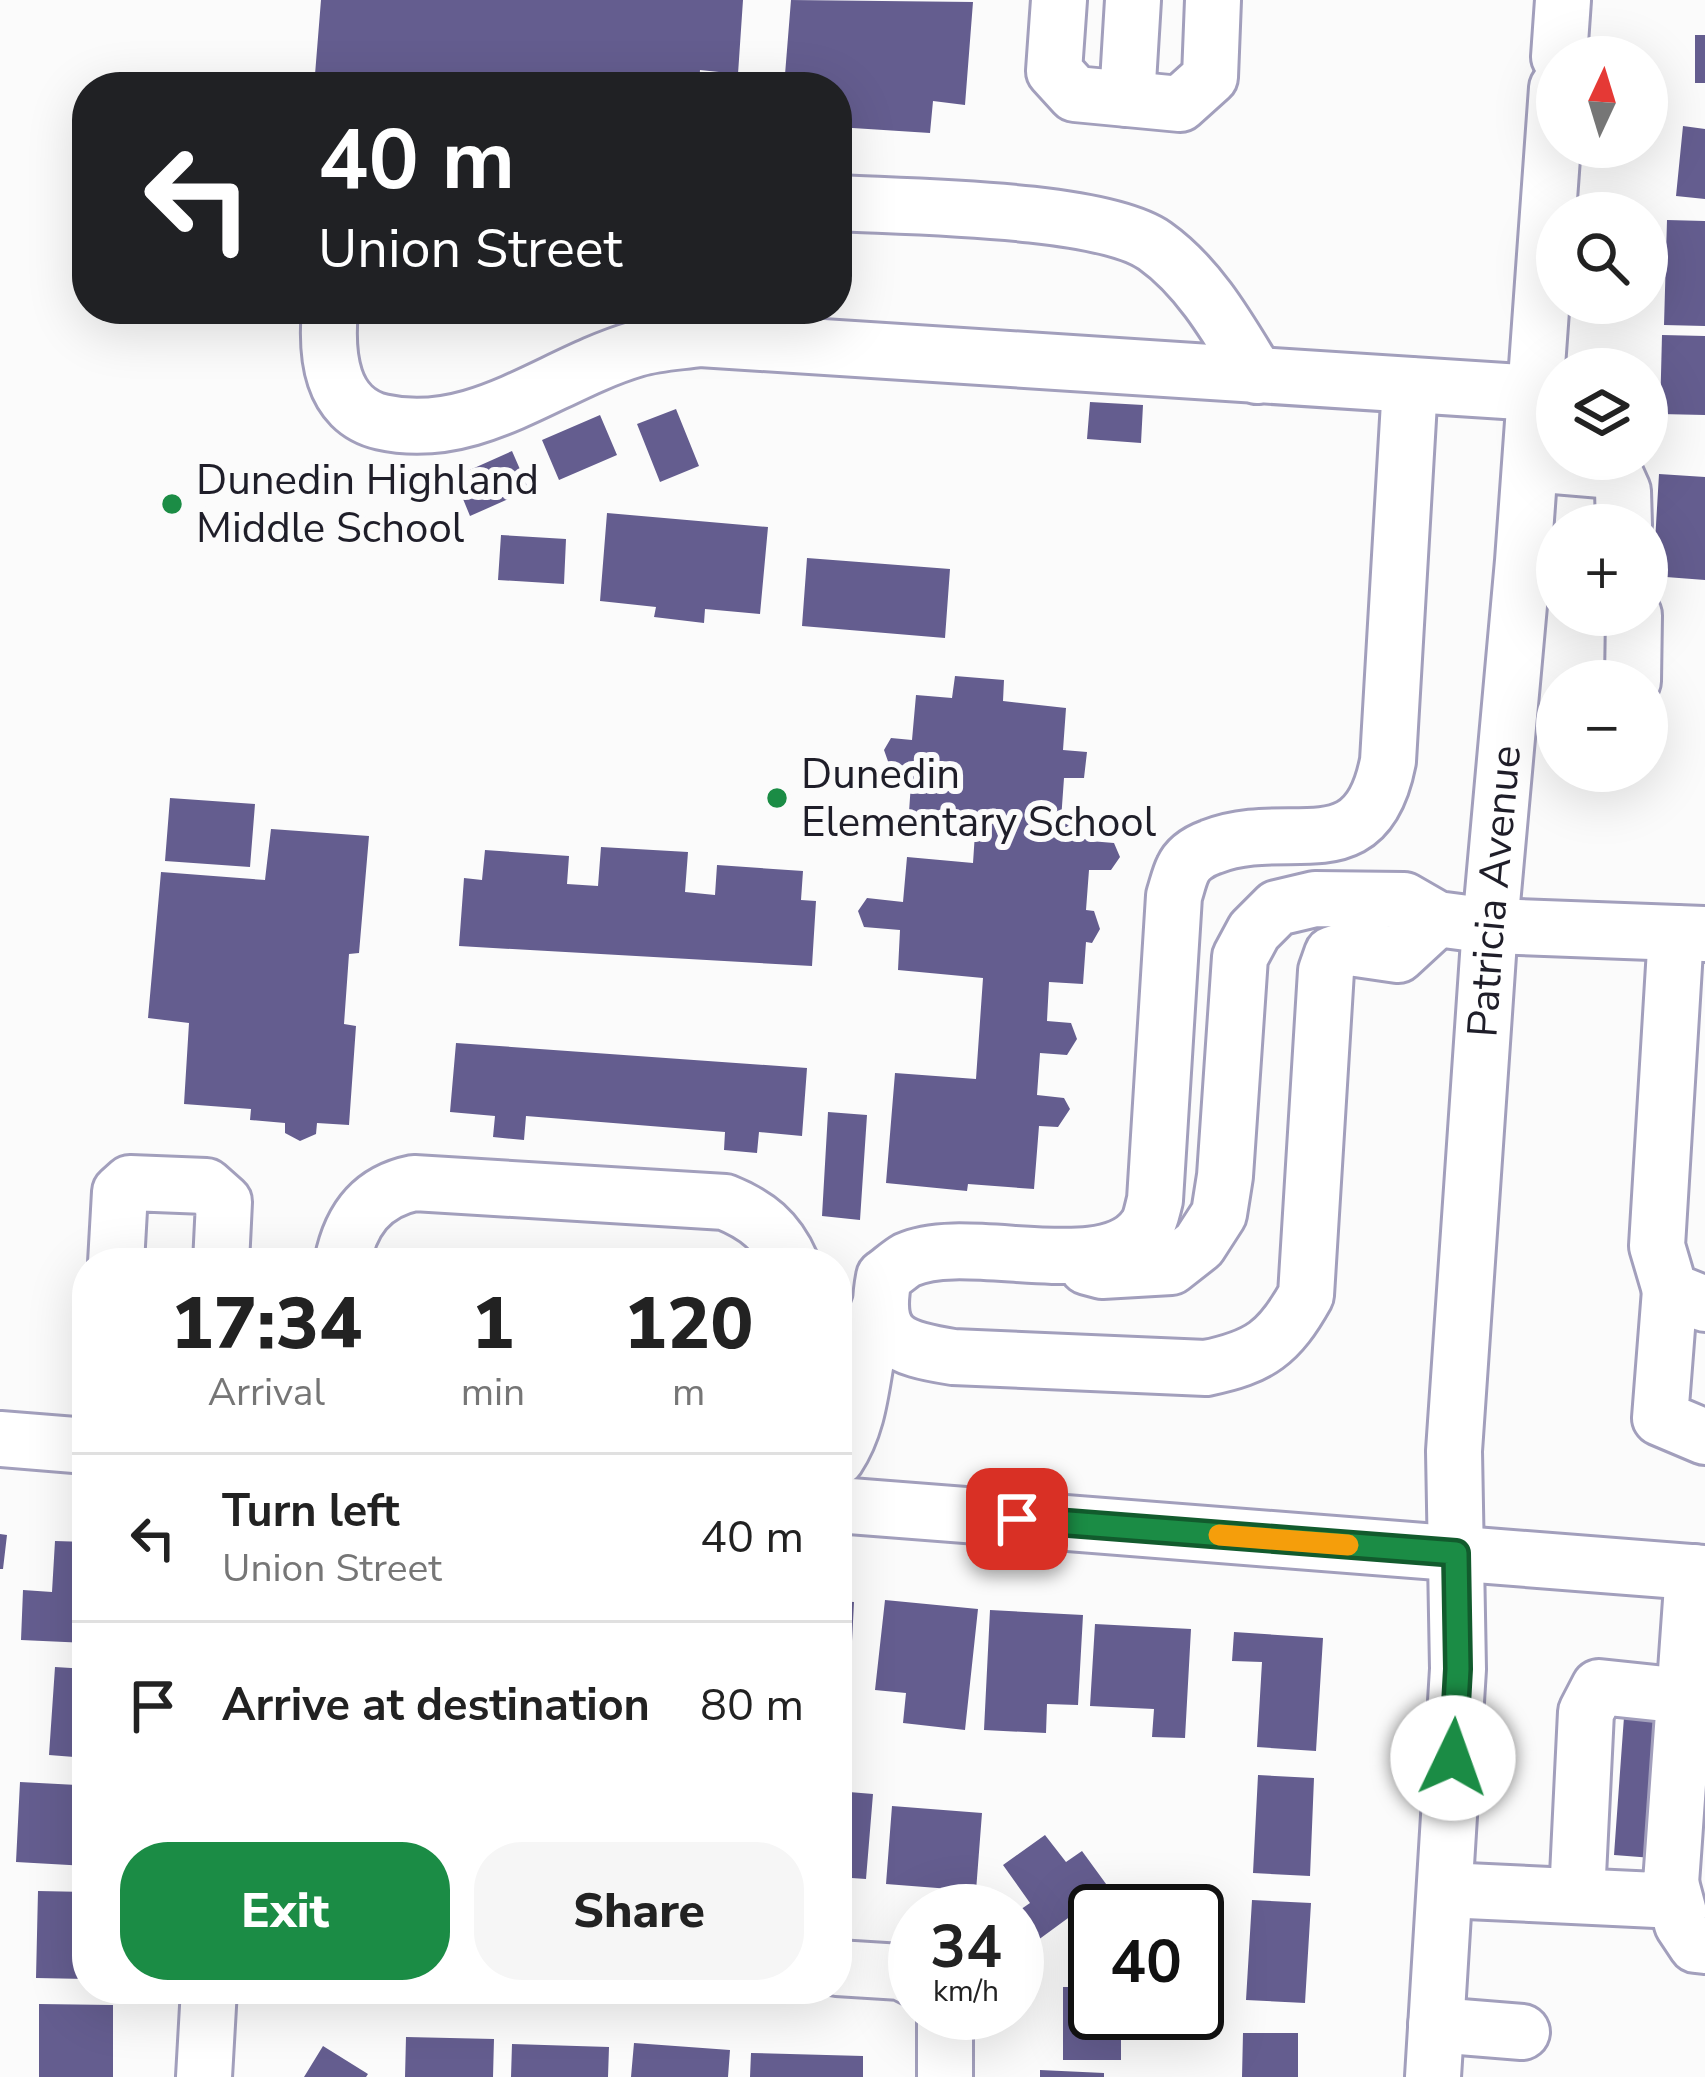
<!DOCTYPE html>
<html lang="en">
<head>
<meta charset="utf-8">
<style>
  body { margin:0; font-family:"Nunito Sans",sans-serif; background:#f6f6f6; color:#222; height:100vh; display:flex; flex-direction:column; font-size:45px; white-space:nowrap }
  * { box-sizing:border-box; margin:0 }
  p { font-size:39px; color:#767676 }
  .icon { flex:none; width:66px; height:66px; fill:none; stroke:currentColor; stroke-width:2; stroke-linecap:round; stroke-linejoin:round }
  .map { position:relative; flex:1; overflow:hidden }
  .sheet { position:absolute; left:72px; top:1248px; width:780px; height:756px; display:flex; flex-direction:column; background:#fff; border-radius:48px; box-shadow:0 12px 48px #0002 }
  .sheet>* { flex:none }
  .hud { position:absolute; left:72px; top:72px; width:780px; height:252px; border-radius:48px; box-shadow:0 12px 48px #0002; background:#202124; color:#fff; overflow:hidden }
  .needle { width:78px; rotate:4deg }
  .tools { position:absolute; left:1536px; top:36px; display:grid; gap:24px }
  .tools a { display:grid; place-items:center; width:132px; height:132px; border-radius:50%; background:#fff; box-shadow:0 12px 48px #0002; font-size:60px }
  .speed { position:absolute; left:888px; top:1884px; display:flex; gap:24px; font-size:60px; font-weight:700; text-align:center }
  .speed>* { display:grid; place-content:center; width:156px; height:156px; border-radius:50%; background:#fff; box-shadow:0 12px 48px #0002; line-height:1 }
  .speed small { font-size:30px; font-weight:400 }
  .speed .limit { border:6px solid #111; border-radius:18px; background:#fff; color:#111 }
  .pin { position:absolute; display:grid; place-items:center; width:102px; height:102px; color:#fff; margin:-51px; border-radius:24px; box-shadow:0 6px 18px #0006 }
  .me { position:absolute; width:132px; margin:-66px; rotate:3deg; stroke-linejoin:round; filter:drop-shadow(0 0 9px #0008) }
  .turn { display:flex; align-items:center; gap:42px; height:252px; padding:0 48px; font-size:54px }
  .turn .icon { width:156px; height:156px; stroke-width:2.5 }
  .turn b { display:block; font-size:84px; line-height:102px }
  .eta { display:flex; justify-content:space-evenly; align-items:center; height:204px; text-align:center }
  .eta b { font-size:72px; font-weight:800; line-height:84px }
  .cta { display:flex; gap:24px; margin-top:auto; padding:24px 48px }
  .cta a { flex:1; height:138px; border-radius:48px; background:#1b8c45; color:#fff; font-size:48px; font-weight:800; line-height:138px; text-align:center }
  .cta a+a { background:#f6f6f6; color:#222 }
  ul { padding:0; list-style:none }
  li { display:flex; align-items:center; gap:36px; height:168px; padding:0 48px; border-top:3px solid #e0e0e0 }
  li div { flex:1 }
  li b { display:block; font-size:45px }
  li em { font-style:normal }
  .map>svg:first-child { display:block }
  .building { fill:#645d8f }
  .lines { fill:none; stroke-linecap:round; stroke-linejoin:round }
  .minor-casing { stroke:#a29fbc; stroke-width:60 }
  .minor { stroke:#fff; stroke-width:54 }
  .route-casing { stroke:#125b2d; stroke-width:30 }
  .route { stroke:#1b8c45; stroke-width:21 }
  .slow { stroke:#f59e0b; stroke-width:21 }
  .poi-dot { fill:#1b8c45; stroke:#fbfbfb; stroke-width:4.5 }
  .labels { text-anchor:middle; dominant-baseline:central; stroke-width:12; stroke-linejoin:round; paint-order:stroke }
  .poi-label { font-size:42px; fill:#1f1e29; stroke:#fbfbfb; text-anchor:start }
  .street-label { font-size:42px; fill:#1f1e29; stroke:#fbfbfb }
</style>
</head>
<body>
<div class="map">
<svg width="1705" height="2077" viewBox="0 0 1705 2077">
  <rect width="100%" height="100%" fill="#fbfbfb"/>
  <path class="building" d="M321,0H743L738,74L700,70L699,87H314Z
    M791,0L973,2L965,105L933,101L930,133L837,127V87H784Z
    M1695,35H1705V83H1695Z
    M1683,126L1705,129V199L1676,196Z
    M1667,220L1705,221V326L1664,325Z
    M1662,335L1705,336V415L1660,414Z
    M1090,402L1143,405L1141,443L1087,439Z
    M676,409L699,466L660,482L637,424Z
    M600,415L617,455L559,480L542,440Z
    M512,451L529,490L470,516L454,477Z
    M1659,474L1705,477V580L1653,576Z
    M607,513L768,527L760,614L705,609L704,623L654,617L656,607L600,601Z
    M501,535L566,539L564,584L498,580Z
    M807,558L950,569L945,638L802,626Z
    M955,676L1004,680L1003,701L1066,708L1063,750L1087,752L1084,778H1064L1061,820L1091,823L1090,841L1114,843L1120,857L1111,870H1089L1086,910L1094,911L1100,929L1092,943L1086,942L1083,984L1049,982L1047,1021L1071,1023L1077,1039L1067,1055L1040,1053L1037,1095L1064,1098L1070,1109L1058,1127L1039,1126L1034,1189L968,1184L967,1191L886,1183L895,1073L976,1079L983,978L898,970L900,930L864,927L858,911L867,898L903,902L907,857L973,863L976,818L909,812L912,769L890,767L884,750L891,738L912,740L916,695L952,698Z
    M170,798L255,804L250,867L165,861Z
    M271,829L369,836L359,953L349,954L344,1024L356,1026L349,1125L317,1123L316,1134L300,1141L285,1133V1123L250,1120L251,1109L184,1104L189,1023L148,1018L161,872L265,880Z
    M601,847L688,852L685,892L715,895L717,865L803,871L801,900L816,901L812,966L459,946L464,878L482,880L485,850L569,856L567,884L598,886Z
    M456,1043L807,1068L802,1136L759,1132L757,1153L724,1150L725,1132L526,1116L524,1140L493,1137L495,1116L450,1112Z
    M828,1112L867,1115L860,1220L822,1216Z
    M0,1534L7,1535L3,1569H0Z
    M55,1541L87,1542V1643L21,1640L23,1590L52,1592Z
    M885,1600L978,1609L965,1730L903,1723L906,1693L875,1690Z
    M837,1601L854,1602L850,1680L837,1679Z
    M990,1610L1083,1615L1078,1705L1047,1704L1046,1733L984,1730Z
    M1095,1624L1191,1629L1185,1738L1152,1737L1154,1709L1090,1706Z
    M1234,1632L1323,1638L1316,1751L1257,1747L1262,1662L1232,1661Z
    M55,1667L87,1669V1758L49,1755Z
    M1624,1717L1664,1720L1653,1858L1614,1855Z
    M1258,1775L1314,1778L1310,1876L1253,1873Z
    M20,1782L77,1785L75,1811L87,1812V1866L16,1862Z
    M837,1791L873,1794L866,1879L837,1877Z
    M892,1806L982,1813L976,1891L886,1884Z
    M1045,1835L1066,1862L1082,1851L1109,1888L1034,1943L1017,1919V1912L1030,1903L1003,1865Z
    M38,1891L87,1892V1979L36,1978Z
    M1252,1900L1311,1903L1305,2003L1246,2000Z
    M1063,1987H1095V2013H1121V2060H1063Z
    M39,2004L113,2005V2077H39Z
    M1243,2033H1298V2077H1242Z
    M406,2037L494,2039L493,2077H405Z
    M634,2043L730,2050L728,2077H631Z
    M512,2044L609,2047L608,2077H511Z
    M323,2046L368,2074L366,2077H304Z
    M751,2053L863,2056V2077H750Z
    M1040,2070L1104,2073V2077H1040Z"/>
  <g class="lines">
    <defs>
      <g id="minor">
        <path d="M1059,0L1054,71L1075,94L1180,104L1210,77L1213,0"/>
        <path d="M1559,57L1563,0"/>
        <path d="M1127,99L1133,0"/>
        <path d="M837,203C908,207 1101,208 1155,246C1200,278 1229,330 1257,376"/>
        <path d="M330,309C326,354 330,410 382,422C475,443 551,374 636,349C656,343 679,342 700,339L1536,393"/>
        <path d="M1410,385L1388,761C1366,875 1290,816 1211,847C1200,851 1188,858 1183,869C1179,877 1177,887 1174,896L1155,1200C1153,1207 1151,1220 1146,1227C1107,1286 967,1232 907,1260C900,1264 891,1272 884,1277C872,1340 897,1348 953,1357L1206,1368C1260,1357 1279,1343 1306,1295L1326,971L1332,954L1350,948L1398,955L1437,919"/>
        <path d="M1531,464L1614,471L1623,491L1624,525"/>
        <path d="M1633,681L1634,615"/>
        <path d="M1676,933L1657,1246L1670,1290L1705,1304"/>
        <path d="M116,1263L120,1192L130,1183L206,1186L224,1202L221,1263"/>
        <path d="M342,1263C350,1222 370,1192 414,1183L725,1202C757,1215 777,1231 791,1263"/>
        <path d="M1087,1267L1102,1271L1171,1267L1199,1245L1219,1214L1225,1176L1240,957L1254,931L1277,908L1315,899L1404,900L1437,919L1490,926L1705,934"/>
        <path d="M1670,1290L1660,1418L1705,1437"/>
        <path d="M0,1439L87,1446"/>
        <path d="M837,1458C867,1413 860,1357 879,1308"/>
        <path d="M837,1505L1705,1573"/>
        <path d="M1671,1883L1682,1924L1696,1945L1705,1946"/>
        <path d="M1445,1890L1656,1900L1671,1883L1693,1572"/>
        <path d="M1577,1896L1586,1712L1599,1687L1684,1696"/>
        <path d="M837,1968L901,1972L915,1979"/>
        <path d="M1436,2025L1522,2032"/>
        <path d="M204,2077L209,1989"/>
        <path d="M945,2077V2013"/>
        <path id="s1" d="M1433,2077L1458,1669L1454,1451L1490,926L1523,561L1557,88"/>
      </g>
    </defs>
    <use href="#minor" class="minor-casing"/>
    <use href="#minor" class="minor"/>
  </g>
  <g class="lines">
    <defs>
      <path id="route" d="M1017,1519L1456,1553L1458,1669L1453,1758"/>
    </defs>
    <use href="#route" class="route-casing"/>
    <use href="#route" class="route"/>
    <path class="slow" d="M1219,1535L1348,1545"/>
  </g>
  <g class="poi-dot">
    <circle cx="172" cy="504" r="12"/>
    <circle cx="777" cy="798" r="12"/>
  </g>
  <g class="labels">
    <g class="poi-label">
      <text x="196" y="480">Dunedin Highland<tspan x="196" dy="48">Middle School</tspan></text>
      <text x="801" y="774">Dunedin<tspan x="801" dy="48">Elementary School</tspan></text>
    </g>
    <g class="street-label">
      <text stroke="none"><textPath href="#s1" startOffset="1188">Patricia Avenue</textPath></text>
    </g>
  </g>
</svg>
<div class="tools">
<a><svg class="needle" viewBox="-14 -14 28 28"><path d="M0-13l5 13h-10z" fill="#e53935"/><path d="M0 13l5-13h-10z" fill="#767676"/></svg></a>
<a><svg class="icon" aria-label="search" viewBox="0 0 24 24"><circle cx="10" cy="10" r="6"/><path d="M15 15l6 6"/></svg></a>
<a><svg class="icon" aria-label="layers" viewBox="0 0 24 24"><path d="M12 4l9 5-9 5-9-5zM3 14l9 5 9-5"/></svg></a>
<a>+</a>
<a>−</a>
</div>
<div class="speed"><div>34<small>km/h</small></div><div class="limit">40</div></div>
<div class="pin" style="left:1017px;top:1519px;background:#d93025"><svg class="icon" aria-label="arrive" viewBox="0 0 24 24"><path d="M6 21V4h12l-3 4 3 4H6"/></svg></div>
<svg class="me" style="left:1453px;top:1758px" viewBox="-20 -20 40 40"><circle r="19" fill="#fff"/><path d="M0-13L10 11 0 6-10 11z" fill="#1b8c45"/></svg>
<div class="hud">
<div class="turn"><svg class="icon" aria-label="left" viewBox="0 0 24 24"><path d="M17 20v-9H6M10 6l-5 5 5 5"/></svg><div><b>40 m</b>Union Street</div></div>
</div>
<section class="sheet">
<div class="eta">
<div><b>17:34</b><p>Arrival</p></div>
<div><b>1</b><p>min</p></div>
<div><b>120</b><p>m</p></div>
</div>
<ul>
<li><svg class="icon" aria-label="left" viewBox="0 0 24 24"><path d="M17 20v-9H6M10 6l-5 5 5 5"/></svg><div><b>Turn left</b><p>Union Street</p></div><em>40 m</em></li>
<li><svg class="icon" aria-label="arrive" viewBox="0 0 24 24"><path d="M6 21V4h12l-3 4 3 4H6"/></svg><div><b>Arrive at destination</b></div><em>80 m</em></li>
</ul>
<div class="cta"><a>Exit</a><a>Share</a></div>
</section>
</div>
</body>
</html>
